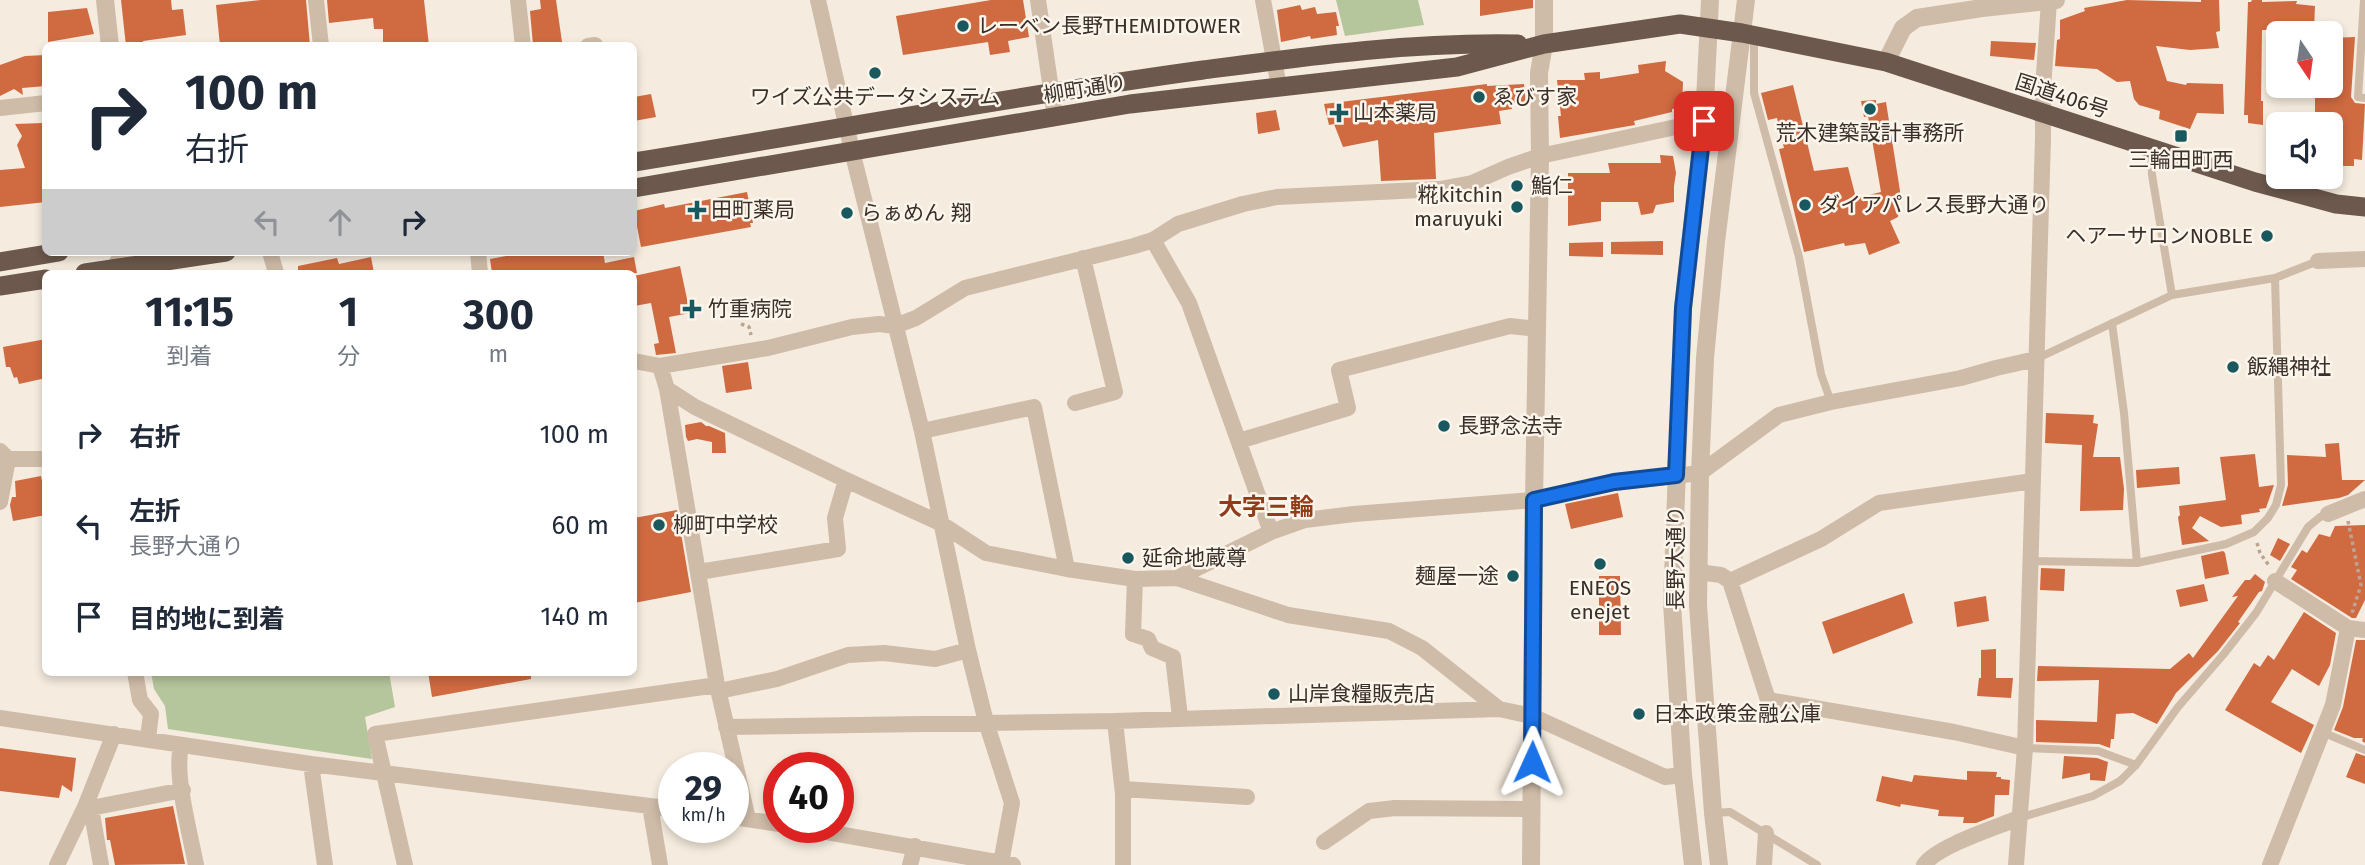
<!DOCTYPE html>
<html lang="ja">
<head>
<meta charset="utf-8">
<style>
  body { margin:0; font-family:"Fira Sans","Noto Sans JP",sans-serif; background:#f6f6f7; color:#1f2937; height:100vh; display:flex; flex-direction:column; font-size:26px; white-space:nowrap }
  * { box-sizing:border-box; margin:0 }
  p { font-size:23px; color:#747a83 }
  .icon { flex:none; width:38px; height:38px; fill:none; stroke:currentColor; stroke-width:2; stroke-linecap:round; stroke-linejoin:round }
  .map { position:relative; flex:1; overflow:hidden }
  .drawer { position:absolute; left:42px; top:270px; width:595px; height:406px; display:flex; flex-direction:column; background:#fff; border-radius:10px; box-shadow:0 4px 10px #0003 }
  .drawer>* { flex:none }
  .top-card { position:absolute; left:42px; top:42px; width:595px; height:214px; border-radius:10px; box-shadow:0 4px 10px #0003; background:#fff; color:#1f2937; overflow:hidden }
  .needle { width:46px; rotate:167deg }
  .controls { position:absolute; left:2266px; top:21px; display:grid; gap:14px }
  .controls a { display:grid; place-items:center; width:77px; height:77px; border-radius:10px; background:#fff; box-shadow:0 4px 10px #0003; font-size:35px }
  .speed { position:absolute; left:658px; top:752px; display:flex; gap:14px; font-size:35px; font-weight:700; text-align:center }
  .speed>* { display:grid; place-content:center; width:91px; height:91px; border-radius:50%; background:#fff; box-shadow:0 4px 10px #0003; line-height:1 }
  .speed small { font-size:18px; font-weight:400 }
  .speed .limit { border:10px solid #d22; background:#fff; color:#111 }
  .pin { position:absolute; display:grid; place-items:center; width:60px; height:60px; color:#fff; margin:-30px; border-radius:14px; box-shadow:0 4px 10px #0006 }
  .me { position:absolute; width:77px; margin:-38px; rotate:1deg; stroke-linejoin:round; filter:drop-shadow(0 0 5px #0008) }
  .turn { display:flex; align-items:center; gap:24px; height:147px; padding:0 28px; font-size:32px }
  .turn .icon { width:91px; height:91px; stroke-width:2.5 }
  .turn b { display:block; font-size:49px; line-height:60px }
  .lanes { display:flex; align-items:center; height:66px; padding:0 28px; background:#0003; justify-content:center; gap:35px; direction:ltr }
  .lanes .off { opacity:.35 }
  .eta { display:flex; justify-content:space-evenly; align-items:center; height:119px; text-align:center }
  .eta b { font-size:42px; font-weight:700; line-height:49px }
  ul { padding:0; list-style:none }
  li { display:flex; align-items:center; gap:21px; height:91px; padding:0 28px }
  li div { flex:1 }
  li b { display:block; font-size:26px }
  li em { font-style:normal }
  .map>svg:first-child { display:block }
  .green { fill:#b5c59c }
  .building { fill:#d06a41 }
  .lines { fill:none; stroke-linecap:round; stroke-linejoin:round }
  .path { stroke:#baa592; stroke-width:3.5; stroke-dasharray:3.5 3.5; stroke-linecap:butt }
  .service { stroke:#cebba8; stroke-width:8 }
  .minor { stroke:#cebba8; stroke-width:16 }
  .tertiary { stroke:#cebba8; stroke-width:18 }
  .trunk { stroke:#6c584c; stroke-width:19 }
  .route-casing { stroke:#114b97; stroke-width:18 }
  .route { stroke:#1a73e8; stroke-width:12 }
  .poi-dot { fill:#1a5860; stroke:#fbf5eb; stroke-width:2.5 }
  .labels { text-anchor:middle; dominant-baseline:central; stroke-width:5; stroke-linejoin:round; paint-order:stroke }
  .poi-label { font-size:21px; fill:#3a2f29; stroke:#fbf5eb; text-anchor:start }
  .street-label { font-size:21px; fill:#3a2f29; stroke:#fbf5eb }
  .quarter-label { font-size:24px; font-weight:bold; fill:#903c1b; stroke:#fbf5eb }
</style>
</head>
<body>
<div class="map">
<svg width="2365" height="865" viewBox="0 0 2365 865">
  <rect width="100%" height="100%" fill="#f5ebde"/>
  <path class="green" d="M1336,0H1418L1424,25L1345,36Z
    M151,672H389L395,707L365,717L372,759L168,729L165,706L154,689Z"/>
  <path class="building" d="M121,0H171L172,10L183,9L186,35L143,41V46H126Z
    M261,0H306L310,46H220L216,5Z
    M327,0H424L429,46H383V29H374L373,18L329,23Z
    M540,0H556L562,42L533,45L530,11L541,9Z
    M991,0H1023L1029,37L1008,41L1010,52L990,55L988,42L903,55L896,16Z
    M1480,0H1533V8L1480,16Z
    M2127,0L2201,2V0H2219L2220,31L2216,32L2219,48L2190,50L2156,46L2167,81L2186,85L2187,83L2223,84L2224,114L2197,113L2190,129L2159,119L2160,111L2139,105L2134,99L2130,81L2117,82L2097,69L2055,66L2057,40L2060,39V20L2085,11L2084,8Z
    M2252,0H2262V2L2297,1L2296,4L2315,6L2314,30H2262L2261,101H2263V125L2248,123V115H2244L2248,2H2251Z
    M1300,5L1302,10L1315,7L1317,14L1336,12L1339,26H1336L1337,35L1311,39L1310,36L1281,42L1277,10Z
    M87,8L94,34L48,42V12Z
    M2355,37L2351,97L2355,103L2365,104L2362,160L2354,159V166H2331V124H2315V86H2331V38Z
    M1991,41L2036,43L2034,60L1990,56Z
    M46,55V86L22,88L23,95L14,89L0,96V65L25,56Z
    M1666,61L1665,71L1683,82L1682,108L1672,109V112L1634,121L1635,125L1560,138L1558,116H1561L1557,80H1585L1584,73L1600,72V79L1639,73L1638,65Z
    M1487,84V86L1524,84L1526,103L1511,104L1512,109L1499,111L1501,124L1434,133L1436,179L1381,181L1378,140L1343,147L1334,124L1329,125L1324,104Z
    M1793,85L1814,171L1848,167L1856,198L1881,192L1868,116L1864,117L1861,101L1876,100V104L1886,102L1900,191L1898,217L1890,221L1900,243L1869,255L1865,243L1845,246L1844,243L1804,252L1779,149L1784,148L1777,118L1768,120L1761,93Z
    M651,94L656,117L634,121V97Z
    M1276,110L1280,130L1258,134L1256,113Z
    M43,123L44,147H46V163H44L46,202L0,207V170L25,168L17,145L22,136L15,124Z
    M1660,155L1673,156L1676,173L1674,186V202L1656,205L1653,213L1641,215L1638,202H1601V221L1568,226V173H1610L1608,163H1661Z
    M747,192L753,223H750L751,227L641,247L634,211L664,204L665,208Z
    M1663,241V255L1611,254V242Z
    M1603,242V257L1569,256V243Z
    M527,252H603L605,263L634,257L637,273H492L490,259Z
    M371,257L374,273H298V266L337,258L339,264Z
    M680,266L690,313L669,317L676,353L656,355L654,344L659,343L651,303L634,306V276Z
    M46,339V378L19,384L17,377L14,378L10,367H6L3,347Z
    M748,362L752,389L726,393L722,366Z
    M2046,413L2094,415L2093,423L2098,424L2093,457H2120L2124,489L2123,510L2080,511L2082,445L2045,443Z
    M701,422L706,426H709L725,433L726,453H712V442L697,439L688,441L686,437L685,425Z
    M2339,443L2342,480H2365L2348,495L2339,498L2282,506L2288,485L2287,455L2326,457L2325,444Z
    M2255,454L2259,487L2274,485L2266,508L2259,509L2260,512L2241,515L2242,524L2221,527L2200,516L2192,528L2209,541L2182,545L2178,517L2180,515L2179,506L2226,500L2220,457Z
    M2179,467L2180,484L2137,488L2136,470Z
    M41,476L42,481H46V515L13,521L10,505L12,497H16L15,481Z
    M1618,493L1623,517L1571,529L1565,504Z
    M677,510L691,592L634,603V518Z
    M2365,525V600L2356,618H2352L2291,579L2297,570L2291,567L2302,550L2307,553L2319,534L2330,537L2335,526Z
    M2278,538L2290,544L2280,561L2270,555Z
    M2223,551L2225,553L2229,574L2205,579L2201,556Z
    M2041,568L2065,569L2064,591L2040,590Z
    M2255,574L2265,582L2262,591L2259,592L2238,622L2240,623L2218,651L2176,693L2157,724L2133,713L2116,714L2114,739H2111L2110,748L2099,744L2036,742V720L2097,722L2099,680L2037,681L2038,666L2170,669L2189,653L2193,658L2238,596L2232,597L2245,580H2250Z
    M1599,576H1620L1621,635H1599Z
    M2204,584L2208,601L2180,607L2176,590Z
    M1904,593L1913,623L1833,654L1822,622Z
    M1986,596L1989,621L1957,627L1954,602Z
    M2304,612L2336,633L2330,665L2319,686L2292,669L2271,702L2314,725L2301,753L2225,710L2254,663L2260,667L2268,655L2274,660Z
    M2356,640H2365V743L2362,741L2363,738H2354L2334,730L2343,707Z
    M1996,649V678H2013L2011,698L1977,696L1979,678H1981V650Z
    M428,672H531V679L432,697Z
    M0,748L76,758L72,792L62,785L59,798L0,791Z
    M2356,753L2365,756V784L2346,777Z
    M2064,756L2097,758L2108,762L2105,781L2090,780V773L2062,779Z
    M1967,771L1997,772L1996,777H2001V779L2010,780L2009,795H1995L1994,816L1976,823H1963L1964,817L1938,816L1939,810L1901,804L1900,807L1876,801L1882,776L1912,782L1914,775L1967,780Z
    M173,806L185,864L115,865L110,840H107L105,818Z"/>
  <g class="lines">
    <path class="path" d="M741,324L749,327L751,335
      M2348,521L2361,585L2352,613
      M2257,543L2260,553L2270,567"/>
    <path class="service" d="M2364,0L2358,97L2365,98
      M1754,37V93L1799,257L1821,374L1831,402
      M2151,149L2152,175L2172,295
      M2112,323L2124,413L2137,563
      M2036,359L2172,295L2275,278L2318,261
      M2030,561L2137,563L2226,544L2254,532L2268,518L2276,505L2281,485L2275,278
      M2322,732L2365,750
      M2025,748L2098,751L2136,765
      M1713,813L1730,812L1817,865
      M2019,818L2093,796L2120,781L2136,765L2178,707L2223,655L2256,613L2308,527L2320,517L2328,514"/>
    <path class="minor" d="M316,0L321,46
      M518,0L523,46
      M818,0L852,151L922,431L968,650L986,722L1012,803L1001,863
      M1038,0L1055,117
      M1263,0L1279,87
      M588,46L595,45
      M0,108L46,103
      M1153,240L1189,303L1271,532
      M270,252L276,273
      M478,252L480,273
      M2318,261L2365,259
      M634,361L660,366L768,348L852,327L879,324L895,326L916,318L965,288L1134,246L1153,240L1178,224L1243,204L1277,197L1440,189L1472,183L1508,167L1540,156L1704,121
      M660,366L667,389L717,685L748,819
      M667,389L695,407L846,480L940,523L986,553L1067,569L1135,579L1177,578L1288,615L1389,631L1422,648L1499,709
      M1075,403L1115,392L1083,258
      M922,431L1034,407L1067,569
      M1239,441L1348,408L1339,370L1510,326L1537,329
      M0,451L8,459H46
      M0,502L8,459
      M2328,514L2365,499
      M699,572L838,549L835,518L846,480
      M1698,572L1721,575L1730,581L1768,700L1954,732L2025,748
      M1177,578L1271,532L1305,520L1354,514L1534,500L1614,483L1700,473L1779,415L1831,402L1961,378L1996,368L2036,359
      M1135,579L1133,634L1148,639L1152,648L1173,657L1180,717
      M1730,581L1821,539L1879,503L2033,481
      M2275,581L2348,628
      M135,672L140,700L151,714L148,738
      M719,691L777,679L848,655L884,653L935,659L968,650
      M0,718L311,764L674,809
      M1115,721L1123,794V865
      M726,727L1115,721L1499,709L1532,716L1665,777L1683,775
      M181,746C174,776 190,833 196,865
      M311,764L325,865
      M1123,789L1247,797
      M650,806L660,865
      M85,807L91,808L183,790
      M91,808L101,865
      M733,817L779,824
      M804,828L1013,865
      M1324,842L1369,811L1395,808L1532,809
      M57,865L85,807L114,734
      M405,865L375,734L717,685
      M910,865L915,846
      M1764,865L1766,833
      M1924,865C1937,846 1995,828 2019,818
      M2016,865L2025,748L2043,138V89L2049,1
      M2270,865L2333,705L2348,628L2365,630"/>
    <path class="tertiary" d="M105,0L110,46
      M1886,62L1903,28L1917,18L1982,8L2056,0
      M115,268L124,252
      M1531,865L1534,500L1540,156L1539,73L1544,44V0
      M1693,865L1683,775L1672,603L1683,308L1704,121L1710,0
      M1719,865L1713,813L1698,605L1700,473L1705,358L1716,242L1746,0"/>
    <path class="trunk" d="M634,162C823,132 1012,96 1203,70C1309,56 1410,42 1518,44
      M634,188L1130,104L1457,67L1544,44L1680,24L1742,33L1886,62L2255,182L2336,204L2365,207
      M0,262L59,252
      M85,273L226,252
      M0,286L46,279"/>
  </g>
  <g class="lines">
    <defs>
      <path id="route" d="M1532,762L1534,500L1614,482L1676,475L1683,308L1704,121"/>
    </defs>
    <use href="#route" class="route-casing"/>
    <use href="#route" class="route"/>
  </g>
  <g class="poi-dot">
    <circle cx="963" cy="26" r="7"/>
    <circle cx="875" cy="73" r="7"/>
    <circle cx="1479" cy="97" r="7"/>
    <circle cx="1870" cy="109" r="7"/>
    <path d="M1335.5 102.5h7v7h7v7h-7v7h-7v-7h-7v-7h7z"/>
    <rect x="2174" y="129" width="14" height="14" rx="3.5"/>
    <circle cx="1517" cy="186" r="7"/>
    <circle cx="1805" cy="205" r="7"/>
    <circle cx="1517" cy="207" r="7"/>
    <path d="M693.5 199.5h7v7h7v7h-7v7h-7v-7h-7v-7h7z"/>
    <circle cx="847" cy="213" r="7"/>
    <circle cx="2267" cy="236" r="7"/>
    <path d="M688.5 298.5h7v7h7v7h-7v7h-7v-7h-7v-7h7z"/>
    <circle cx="2233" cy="367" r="7"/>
    <circle cx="1444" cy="426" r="7"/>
    <circle cx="659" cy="525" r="7"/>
    <circle cx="1128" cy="558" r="7"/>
    <circle cx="1600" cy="564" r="7"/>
    <circle cx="1513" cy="576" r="7"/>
    <circle cx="1274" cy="694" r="7"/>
    <circle cx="1639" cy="714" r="7"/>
  </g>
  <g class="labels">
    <g class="poi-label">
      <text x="977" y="26">レーベン長野THEMIDTOWER</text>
      <text x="875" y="97" text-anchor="middle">ワイズ公共データシステム</text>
      <text x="1493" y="97">ゑびす家</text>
      <text x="1353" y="113">山本薬局</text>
      <text x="1870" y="133" text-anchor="middle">荒木建築設計事務所</text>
      <text x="2181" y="160" text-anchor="middle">三輪田町西</text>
      <text x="1531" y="186">鮨仁</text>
      <text x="1503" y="195" text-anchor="end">糀kitchin<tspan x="1503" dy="24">maruyuki</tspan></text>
      <text x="1819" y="205">ダイアパレス長野大通り</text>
      <text x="711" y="210">田町薬局</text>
      <text x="861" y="213">らぁめん 翔</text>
      <text x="2253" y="236" text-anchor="end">ヘアーサロンNOBLE</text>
      <text x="708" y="309">竹重病院</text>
      <text x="2247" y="367">飯縄神社</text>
      <text x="1458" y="426">長野念法寺</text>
      <text x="673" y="525">柳町中学校</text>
      <text x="1142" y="558">延命地蔵尊</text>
      <text x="1499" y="576" text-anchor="end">麺屋一途</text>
      <text x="1600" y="588" text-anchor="middle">ENEOS<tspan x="1600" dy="24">enejet</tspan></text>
      <text x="1288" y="694">山岸食糧販売店</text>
      <text x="1653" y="714">日本政策金融公庫</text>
    </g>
    <g class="street-label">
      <text transform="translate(1085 89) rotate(-9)">柳町通り</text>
      <text transform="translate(2062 96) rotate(18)">国道406号</text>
      <text transform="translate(1676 558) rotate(-90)">長野大通り</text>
    </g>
    <g class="quarter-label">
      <text x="1266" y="507">大字三輪</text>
    </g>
  </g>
</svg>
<div class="controls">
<a><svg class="needle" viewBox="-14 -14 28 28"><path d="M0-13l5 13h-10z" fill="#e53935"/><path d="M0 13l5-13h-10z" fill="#747a83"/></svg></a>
<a><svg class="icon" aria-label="sound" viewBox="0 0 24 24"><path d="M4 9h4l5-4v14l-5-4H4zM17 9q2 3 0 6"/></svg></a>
</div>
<div class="speed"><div>29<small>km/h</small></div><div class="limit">40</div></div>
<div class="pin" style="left:1704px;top:121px;background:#d93025"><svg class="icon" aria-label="arrive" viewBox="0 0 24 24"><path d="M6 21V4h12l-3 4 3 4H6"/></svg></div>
<svg class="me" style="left:1532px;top:762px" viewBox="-20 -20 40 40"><path d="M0-17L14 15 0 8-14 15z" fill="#1a73e8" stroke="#fff" stroke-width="4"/></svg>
<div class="top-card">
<div class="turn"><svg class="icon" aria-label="right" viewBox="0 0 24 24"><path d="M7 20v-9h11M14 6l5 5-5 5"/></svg><div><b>100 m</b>右折</div></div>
<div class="lanes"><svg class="icon off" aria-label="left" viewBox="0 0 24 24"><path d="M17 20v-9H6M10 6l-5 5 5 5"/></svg><svg class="icon off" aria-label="ahead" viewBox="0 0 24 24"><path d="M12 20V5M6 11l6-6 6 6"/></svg><svg class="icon" aria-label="right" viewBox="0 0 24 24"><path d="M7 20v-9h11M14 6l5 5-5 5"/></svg></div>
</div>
<section class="drawer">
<div class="eta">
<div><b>11:15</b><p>到着</p></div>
<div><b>1</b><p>分</p></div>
<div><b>300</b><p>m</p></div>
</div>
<ul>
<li><svg class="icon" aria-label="right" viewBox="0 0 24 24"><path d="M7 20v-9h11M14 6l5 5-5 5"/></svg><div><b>右折</b></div><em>100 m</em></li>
<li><svg class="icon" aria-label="left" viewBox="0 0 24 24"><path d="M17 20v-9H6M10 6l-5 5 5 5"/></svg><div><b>左折</b><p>長野大通り</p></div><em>60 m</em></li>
<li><svg class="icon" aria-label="arrive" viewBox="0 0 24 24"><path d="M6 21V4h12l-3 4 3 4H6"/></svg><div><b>目的地に到着</b></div><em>140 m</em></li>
</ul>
</section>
</div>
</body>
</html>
